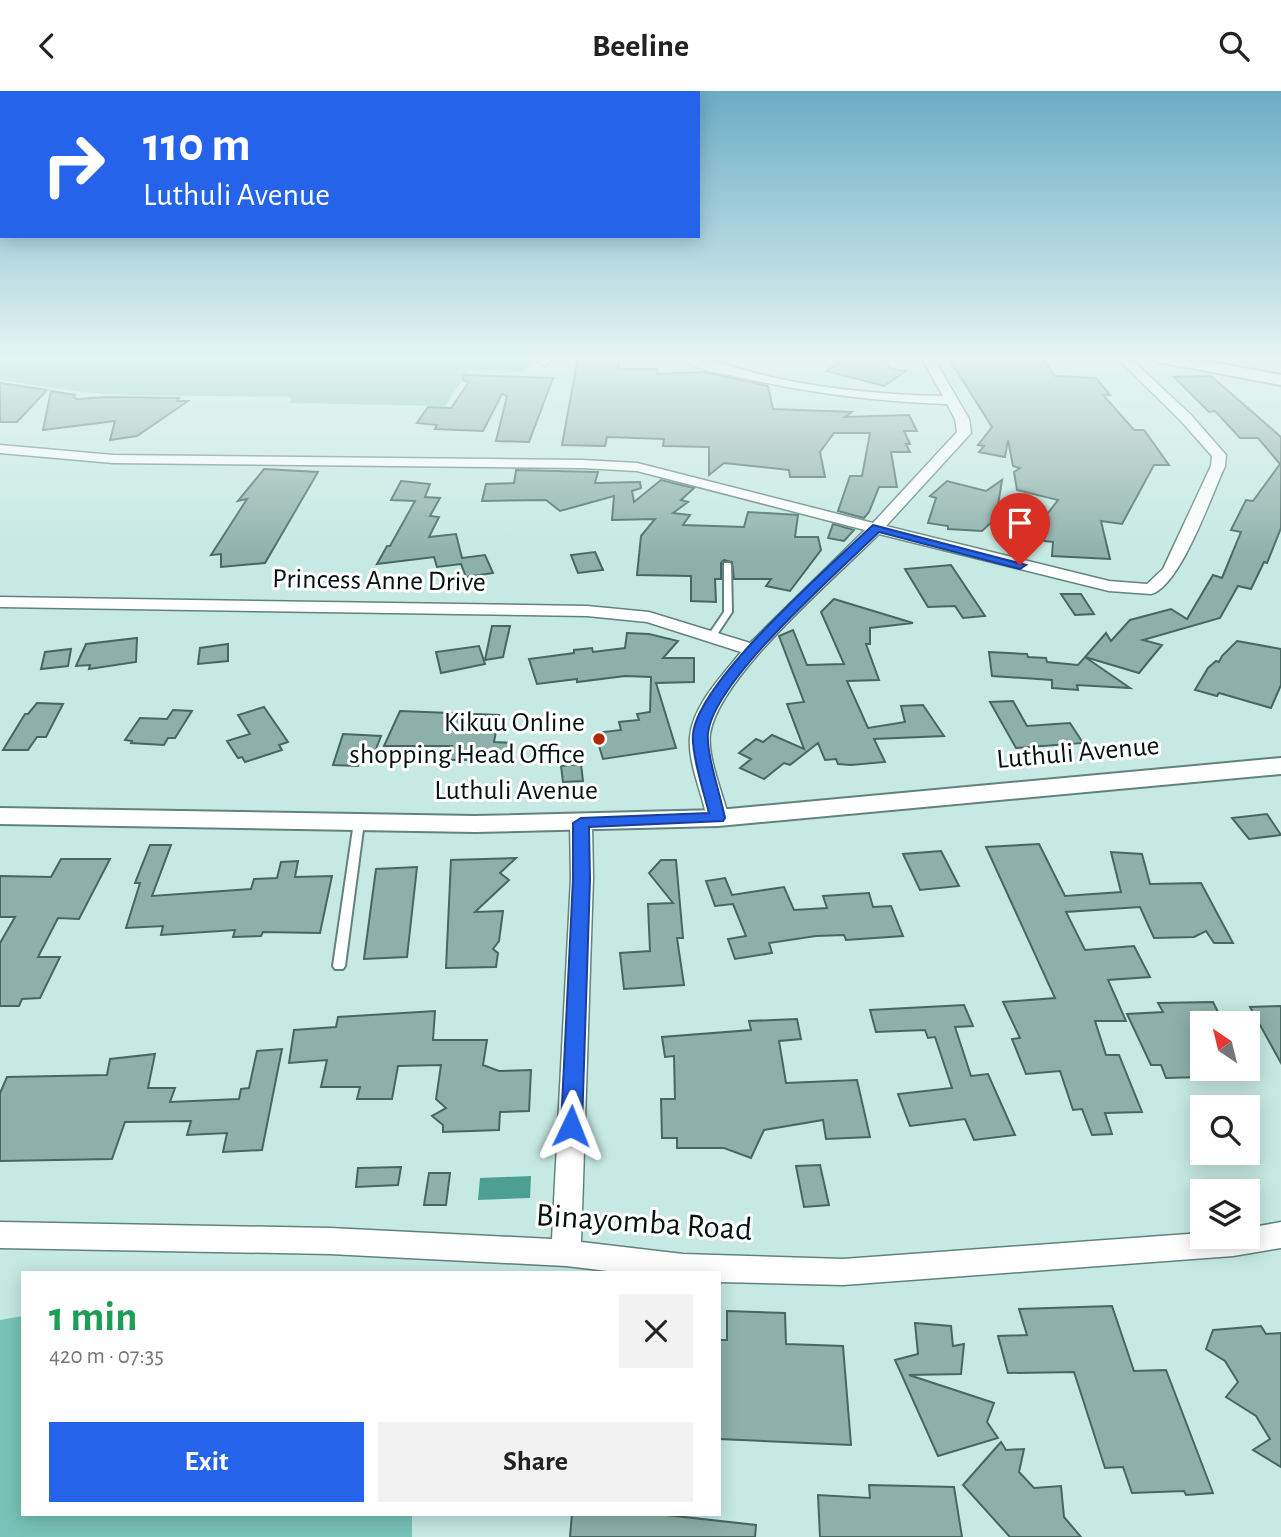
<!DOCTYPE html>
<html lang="en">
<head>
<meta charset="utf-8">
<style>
  body { margin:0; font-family:"Alegreya Sans",sans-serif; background:#f2f2f2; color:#222; height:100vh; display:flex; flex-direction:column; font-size:26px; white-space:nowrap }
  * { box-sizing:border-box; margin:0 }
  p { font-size:23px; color:#767676 }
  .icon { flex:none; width:38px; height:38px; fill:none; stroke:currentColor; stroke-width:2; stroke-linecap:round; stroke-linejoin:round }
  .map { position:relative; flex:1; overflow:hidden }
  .sheet { position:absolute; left:21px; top:1180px; width:700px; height:245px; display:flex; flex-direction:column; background:#fff; border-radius:0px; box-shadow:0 4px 18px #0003 }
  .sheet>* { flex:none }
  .guide { position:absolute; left:0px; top:0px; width:700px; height:147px; box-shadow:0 4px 18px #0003; background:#2563eb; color:#fff; overflow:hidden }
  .needle { width:46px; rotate:325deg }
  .controls { position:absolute; left:1190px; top:920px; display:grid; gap:14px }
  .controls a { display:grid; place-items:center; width:70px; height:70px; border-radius:0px; background:#fff; box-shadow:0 4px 18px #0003; font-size:35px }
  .pin { position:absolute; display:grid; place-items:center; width:60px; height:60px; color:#fff; margin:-72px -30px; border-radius:50% 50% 50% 0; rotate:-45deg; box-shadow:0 0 7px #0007 }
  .pin .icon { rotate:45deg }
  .me { position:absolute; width:77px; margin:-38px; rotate:2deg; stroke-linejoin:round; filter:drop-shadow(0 0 5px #0008) }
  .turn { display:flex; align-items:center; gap:24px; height:147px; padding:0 28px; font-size:32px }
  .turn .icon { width:91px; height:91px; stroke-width:2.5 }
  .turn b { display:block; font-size:49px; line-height:60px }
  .round { display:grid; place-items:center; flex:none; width:74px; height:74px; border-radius:0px; background:#f2f2f2 }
  .summary { display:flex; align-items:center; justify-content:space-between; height:119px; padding:0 28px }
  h1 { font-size:42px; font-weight:600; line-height:52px; color:#1e9e55 }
  .primary-button { display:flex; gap:14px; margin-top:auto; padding:14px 28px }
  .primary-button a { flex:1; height:80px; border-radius:0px; background:#2563eb; color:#fff; font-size:28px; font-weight:600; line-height:80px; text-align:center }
  .primary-button a+a { background:#f2f2f2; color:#222 }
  header { display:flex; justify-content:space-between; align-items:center; height:91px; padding:0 28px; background:#fff; font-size:32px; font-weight:600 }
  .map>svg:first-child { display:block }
  .green { fill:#78c3b7 }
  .water { fill:#4d9f94 }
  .building { fill:#8eb0aa; stroke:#476762; stroke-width:2 }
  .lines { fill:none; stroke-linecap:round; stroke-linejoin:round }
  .service-casing { stroke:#62837d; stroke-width:4 }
  .minor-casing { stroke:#62837d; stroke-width:3 }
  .tertiary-casing { stroke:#62837d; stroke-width:4 }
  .service { fill:#fff; fill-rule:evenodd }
  .minor { fill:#fff; fill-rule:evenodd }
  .tertiary { fill:#fff; fill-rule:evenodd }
  .route { fill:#2563eb; stroke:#184099; stroke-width:2 }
  .poi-dot { fill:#b32804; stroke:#fff; stroke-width:2.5 }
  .labels { text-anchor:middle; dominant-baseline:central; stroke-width:6; stroke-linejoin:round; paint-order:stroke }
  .street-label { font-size:28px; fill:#061210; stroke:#fff }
  .poi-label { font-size:28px; fill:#061210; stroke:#fff; text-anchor:end }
  .near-street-label { font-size:33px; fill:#061210; stroke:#fff }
</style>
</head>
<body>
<header><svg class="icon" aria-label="back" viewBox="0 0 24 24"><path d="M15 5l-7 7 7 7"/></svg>Beeline<svg class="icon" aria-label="search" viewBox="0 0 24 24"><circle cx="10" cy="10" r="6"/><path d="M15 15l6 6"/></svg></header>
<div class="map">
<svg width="1281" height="1446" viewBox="0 0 1281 1446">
  <rect width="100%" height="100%" fill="#c6e9e3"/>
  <path class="green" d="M0,266H536L523,281L469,279L445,315L290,312L291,306L126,304L82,301L0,289Z
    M23,1225V1423H412V1446H0V1229Z"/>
  <path class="water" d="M531,1085L530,1107L478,1109L480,1087Z"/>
  <path class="building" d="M578,266H620L618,278H658L657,283L705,281L768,295L773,318L852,321L845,326L909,324L917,340H904L910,353H906L910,361H891L897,396H879L869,421L864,427L838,420L850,385H862L870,342H834L820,361L825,386H790L789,379L724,372L709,384V356L663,355L664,348L607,346L605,355L562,354Z
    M846,266H883L890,277L906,280L884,295L827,280Z
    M948,266H1041L1055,285L1096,287L1110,304H1103L1134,339H1144L1169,374H1154L1122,433L1101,430L1110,468L1052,465L1053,451L1028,448L1058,409L1017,399L1014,381L1020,377L1013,375L1008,349L1005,366L979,361L984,355L978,354L992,336Z
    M464,284L553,287L529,351L496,350L507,305L502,303L483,340L435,338L437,334L417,332L428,316L451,317L469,291L463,289Z
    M1211,285L1281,346V437L1267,472L1264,471L1251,498L1238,495L1220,527L1143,549L1162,554L1139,582L1085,566L1106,542L1111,550L1130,529L1171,518L1187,528L1213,484L1222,487L1241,441L1231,439L1246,409L1253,410L1280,373L1258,347H1240L1215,320L1209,321L1174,286Z
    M0,292L47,299L17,331H0Z
    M51,300L75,304L73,306L77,308L107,306L179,307L177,310H188L137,345L110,349L115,330L43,339Z
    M264,378L318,381L265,472L221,476V463L211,464L247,408L238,410Z
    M516,379L598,381L595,392L640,391L641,397L632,400L634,411L661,389L694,397L681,409L688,411L673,422L690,424L683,434L744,436L748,421L798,424L795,446H818L821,459L790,500L766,495L771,488H734L732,471L724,469L721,472V488H715L716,511L691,510V485L637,484L641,445L655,428L612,429L614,405L560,420L546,409L482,410L486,393L514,392Z
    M1002,389L996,427L982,440L948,438V435L928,432L936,407L930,405L947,390L986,400Z
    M401,390L430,393L425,406L440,407L430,425L439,426L429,446L456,443L462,467L485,464L493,482L466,486L461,473L437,476L434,466L377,473L387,455H390L415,410L391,409Z
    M833,433L854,439L844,450L828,447Z
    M595,461L603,479L578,482L571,464Z
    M951,474L985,525L963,527L955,515L928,516L905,478Z
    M1061,503H1081L1094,523L1075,524Z
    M834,508L913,532L870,537V553H866L879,589L847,590L868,637L905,631L901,615L923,614L944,645L874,648L885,671L851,674L838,673L836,668L825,669L818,652L790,674L784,672L764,688L740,677L751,668L739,662L756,648L763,651L772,644L804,658L787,613L804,611L779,545L793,539L807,574L844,573L821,521Z
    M492,535H510L503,566L485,569Z
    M627,542L649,543L678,550L663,567H694V591L656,592L676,657L603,668L595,642L621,639L619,631L639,629L637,623L650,621L651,586L625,585L577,591V588L537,593L529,568L574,562V559L592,557L593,561L625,557Z
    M137,547L136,571L89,578L90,574L76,575L86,553Z
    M1237,550L1281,558V594L1271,617L1219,602L1217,605L1195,599L1208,577L1216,570L1219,571L1222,565Z
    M228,553V570L198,573L200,557Z
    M479,555L485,573L441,582L436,561Z
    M71,558L68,575L41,578L45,561Z
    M989,561L1027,563L1028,566L1046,567L1047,571L1078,574L1085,566L1130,597L1077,594L1078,599L1052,597V589L992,585Z
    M1013,610L1027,635L1070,632L1083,652L1016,657L990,611Z
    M37,612L63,613L46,646H37L28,659H3L25,623H28Z
    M264,616L288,651L279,654L282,659L245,671L242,666L238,667L227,650L250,643L238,624Z
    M173,619L192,620L175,647H168L164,654L131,652L132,650L125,649L140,627L167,628Z
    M400,620L499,624L494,651L514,652L510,669H448L452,655H384Z
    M343,643L381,645L373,666L361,665L358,675L333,674Z
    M581,673L583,690L563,691L561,675Z
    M1267,723L1281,744L1249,748L1232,727Z
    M1039,753L1065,805L1121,801L1111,761L1142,763L1150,793L1201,792L1233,852H1214L1206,840L1194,846L1154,847L1140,816L1066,821L1085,859L1134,855L1150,886L1108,889L1126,930H1095L1106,964H1119L1142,1021L1105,1022L1112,1043L1092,1044L1082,1018L1073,1019L1060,980L1026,983L1012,948L1020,947L1003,911L1055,907L986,756Z
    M150,754H171L152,805L251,798L254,788L277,787L281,771L298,770L295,786L332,785L320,842L263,841L261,845L233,846L235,839L161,844L163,835L126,837L140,792H135Z
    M941,760L959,795L920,799L903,763Z
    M516,767L500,782L509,789L475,821L503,820L499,850L493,858L498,862L496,876L446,877L451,769Z
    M61,768H110L79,828L58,827L38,866H60L40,907L22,908L19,915H0V852L15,826H0V785L51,786Z
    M661,769H676L683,847H677L684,894L624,898L620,862L650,860L648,813L673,812L649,782Z
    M417,776L407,866L364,868L376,778Z
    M725,787L732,804L784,796L794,819L827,817L823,805L869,802L873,816L891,815L903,845L846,849L844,844L816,845L769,852L772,862L735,868L728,848L746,845L733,813L715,815L706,790Z
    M1213,911L1224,933H1202V986L1166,987L1161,974H1151L1127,923L1163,921L1158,912Z
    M964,914L973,935L955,936L971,985L988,983L1015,1044L974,1049L965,1028L910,1035L898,1003L952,997L935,946L928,947L925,939L876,941L870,919Z
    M1281,915V972L1250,916Z
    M435,920L433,949H487L483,974L499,980L531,979L529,1020L500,1021L499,1039L443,1041V1034L432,1025L446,1017L436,1008L441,974L398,975L392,1008H357L360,996H321L327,969L289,972L294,939L336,936L338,926Z
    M797,928L801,948L779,950L786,992L857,989L870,1046L826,1048L823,1029L764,1039L751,1067L724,1057H677V1047H662L661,1008H675L674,965L665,966L662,946L751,939L749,930Z
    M282,958L262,1059L223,1061L227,1042L187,1044L191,1030L125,1031L112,1068L0,1070V1002L7,986L107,984L110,968L155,963L148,997H175L170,1011L239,1008L241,998L249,997L257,960Z
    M820,1074L829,1114L804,1116L796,1075Z
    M401,1076L398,1094L356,1096L358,1077Z
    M429,1082H450L446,1114H424Z
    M1112,1215L1134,1280L1166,1279L1213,1402L1186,1404L1184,1400L1132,1402L1123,1376L1105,1377L1074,1281L1008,1282L998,1245L1027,1244L1019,1218Z
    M727,1220L785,1222L786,1253L843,1255L851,1354L719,1348V1249H727Z
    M915,1232L951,1235L953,1255L964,1253L961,1283L909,1284L994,1312L987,1331L998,1347L938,1365L895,1269L918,1263Z
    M1261,1235L1266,1243L1281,1242V1376L1253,1359L1270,1348L1256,1325L1226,1306L1238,1291L1225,1270L1206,1258L1213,1239Z
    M1001,1351L1006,1359L1024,1358L1019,1381L1034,1397L1061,1395L1064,1426L1081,1446H1010L963,1394Z
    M869,1394L954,1396L962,1446H820L818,1404L870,1407Z
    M572,1423H657L756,1434L755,1446H570Z"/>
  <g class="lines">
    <defs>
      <path id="service" d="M724,472H730L731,474L732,521L714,548L711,549L707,546L724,521Z
        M359,728L364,731L345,875L343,878H335L333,875L354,731Z"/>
      <path id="minor" d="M543,266H555L545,275L539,271Z
        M679,266C709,266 749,282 780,288C834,299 888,304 943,305L921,266H933L969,328L971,342L886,435L1109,490L1147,493L1163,478L1211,375L1212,365L1181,330L1116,266H1129L1191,324L1226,364L1225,375C1212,403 1180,496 1151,503L1109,500L879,443C836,486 719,585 710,643C707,665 723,704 729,727L725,732H711L707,727C702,702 688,672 690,646C693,614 722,585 741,561L647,531L587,525L0,516V506L587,515L649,521L750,552L865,439L637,380L582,377L113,372L0,362V354L113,364L582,369L637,372L873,432L957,341L955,328L947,313C876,311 808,302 739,286C721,282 694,279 679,266Z
        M581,725L588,727L592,732L593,787L581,1151L683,1163L843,1168L1202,1142V1146H1248V1137L1281,1131V1157L1233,1165L843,1194L719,1191V1181H616L566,1175L330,1163L0,1157V1131L330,1137L552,1148L571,787L570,732L574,727Z"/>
      <path id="tertiary" d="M1151,266H1183L1281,284V294L1158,271Z
        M1281,667V683L718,735L475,741L0,733V717L475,725L718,719Z"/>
    </defs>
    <use href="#service" class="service-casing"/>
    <use href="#minor" class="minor-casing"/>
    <use href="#tertiary" class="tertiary-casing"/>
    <use href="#service" class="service"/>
    <use href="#minor" class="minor"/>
    <use href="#tertiary" class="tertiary"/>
  </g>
  <linearGradient id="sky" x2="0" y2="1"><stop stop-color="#6aacc6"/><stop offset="0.57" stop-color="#e5f5f2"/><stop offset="1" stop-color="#e5f5f2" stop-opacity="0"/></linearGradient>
  <rect width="1281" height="469" fill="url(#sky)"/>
  <path class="route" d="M873,434L1026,474L1020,478L879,441C839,480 712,591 708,643C706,662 721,706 725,727L723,730L589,736L590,788L582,1035L579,1041L571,1044L564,1041L561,1035L573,788V732L581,727L709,722C704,703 691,661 693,643C698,590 831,474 873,434Z"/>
  <circle class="poi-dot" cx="599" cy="648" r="7"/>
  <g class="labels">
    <g class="street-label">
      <text transform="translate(379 490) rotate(1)">Princess Anne Drive</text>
      <text transform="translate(1078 662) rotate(-5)">Luthuli Avenue</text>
      <text x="516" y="700">Luthuli Avenue</text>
    </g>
    <g class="poi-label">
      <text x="585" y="632">Kikuu Online<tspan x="585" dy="32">shopping Head Office</tspan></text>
    </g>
    <g class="near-street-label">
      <text transform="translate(644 1132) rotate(4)">Binayomba Road</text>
    </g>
  </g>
</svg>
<div class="controls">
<a><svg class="needle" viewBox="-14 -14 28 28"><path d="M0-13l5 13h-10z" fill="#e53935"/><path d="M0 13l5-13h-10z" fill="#767676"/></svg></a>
<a><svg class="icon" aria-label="search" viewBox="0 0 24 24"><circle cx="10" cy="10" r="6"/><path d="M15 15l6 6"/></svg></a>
<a><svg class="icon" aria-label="layers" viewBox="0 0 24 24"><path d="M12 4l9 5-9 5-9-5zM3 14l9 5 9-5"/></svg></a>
</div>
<div class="pin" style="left:1020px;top:474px;background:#d93025"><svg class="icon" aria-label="arrive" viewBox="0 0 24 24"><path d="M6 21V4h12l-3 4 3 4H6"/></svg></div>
<svg class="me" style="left:571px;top:1035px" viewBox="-20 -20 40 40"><path d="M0-17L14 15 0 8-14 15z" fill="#2563eb" stroke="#fff" stroke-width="4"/></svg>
<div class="guide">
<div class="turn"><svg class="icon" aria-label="right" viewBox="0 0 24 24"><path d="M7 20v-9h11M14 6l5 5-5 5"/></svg><div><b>110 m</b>Luthuli Avenue</div></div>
</div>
<section class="sheet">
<div class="summary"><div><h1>1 min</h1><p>420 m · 07:35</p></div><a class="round"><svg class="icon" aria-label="close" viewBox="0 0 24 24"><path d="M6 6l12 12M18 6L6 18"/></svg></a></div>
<div class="primary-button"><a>Exit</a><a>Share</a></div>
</section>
</div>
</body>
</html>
